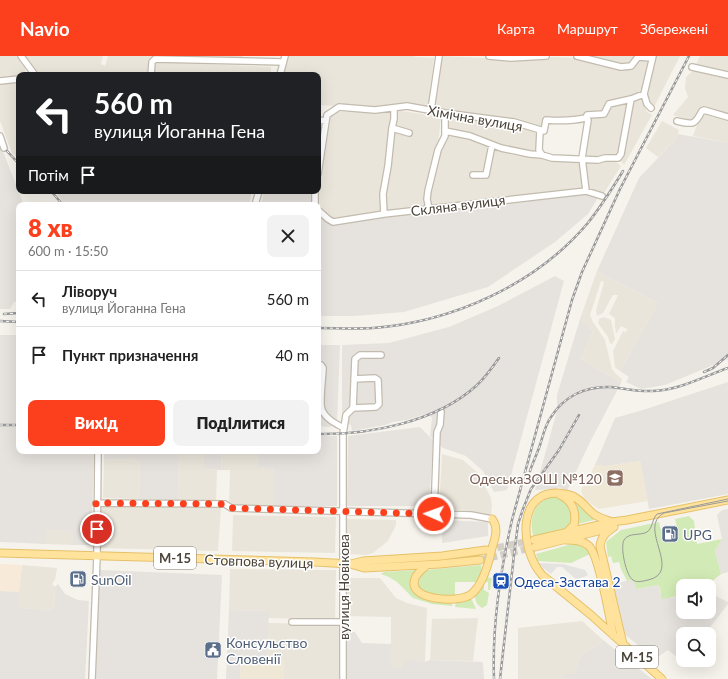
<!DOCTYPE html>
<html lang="uk">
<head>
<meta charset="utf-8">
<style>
  body { margin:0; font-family:Lato,sans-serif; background:#f2f2f2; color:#222; height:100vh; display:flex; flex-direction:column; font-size:15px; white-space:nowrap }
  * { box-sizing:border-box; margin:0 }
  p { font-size:13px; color:#767676 }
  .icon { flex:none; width:22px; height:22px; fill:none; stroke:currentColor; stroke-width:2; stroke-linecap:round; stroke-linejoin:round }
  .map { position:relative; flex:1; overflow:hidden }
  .drawer { position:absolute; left:16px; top:146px; width:305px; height:252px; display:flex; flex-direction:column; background:#fff; border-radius:8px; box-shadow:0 4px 16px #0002 }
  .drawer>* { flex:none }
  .banner { position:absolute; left:16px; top:16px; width:305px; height:122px; border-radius:8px; box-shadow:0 4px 16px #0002; background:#202124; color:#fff; overflow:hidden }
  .controls { position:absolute; left:676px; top:523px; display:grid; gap:8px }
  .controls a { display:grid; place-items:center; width:40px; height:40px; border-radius:8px; background:#fff; box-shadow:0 4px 16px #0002; font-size:20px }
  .pin { position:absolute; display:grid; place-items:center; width:34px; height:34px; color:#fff; margin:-17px; border:2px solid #fff; border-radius:50%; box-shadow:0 1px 4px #0007 }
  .me { position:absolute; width:44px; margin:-22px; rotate:272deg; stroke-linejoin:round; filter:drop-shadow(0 0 3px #0008) }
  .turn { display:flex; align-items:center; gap:14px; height:84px; padding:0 12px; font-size:18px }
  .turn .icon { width:52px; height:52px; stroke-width:2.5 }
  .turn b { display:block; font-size:28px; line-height:34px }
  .then { display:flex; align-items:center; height:38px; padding:0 12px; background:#0003; gap:8px; font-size:15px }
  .round { display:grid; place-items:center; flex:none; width:42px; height:42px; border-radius:8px; background:#f2f2f2 }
  .summary { display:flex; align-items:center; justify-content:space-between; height:68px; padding:0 12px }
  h1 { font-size:24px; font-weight:800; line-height:30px; color:#fc3f1d }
  .cta { display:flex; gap:8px; margin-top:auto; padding:8px 12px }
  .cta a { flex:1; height:46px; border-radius:8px; background:#fc3f1d; color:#fff; font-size:16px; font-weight:800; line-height:46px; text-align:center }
  .cta a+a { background:#f2f2f2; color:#222 }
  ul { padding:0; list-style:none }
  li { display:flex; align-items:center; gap:12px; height:56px; padding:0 12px; border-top:1px solid #e0e0e0 }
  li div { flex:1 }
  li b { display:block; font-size:15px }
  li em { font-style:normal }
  header { display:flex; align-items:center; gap:24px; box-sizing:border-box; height:56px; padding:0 20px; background:#fc3f1d; color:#fff }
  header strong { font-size:19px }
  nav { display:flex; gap:22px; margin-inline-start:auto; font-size:14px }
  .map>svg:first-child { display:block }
  .residential { fill:#eae5da }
  .commercial { fill:#f7ead8 }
  .industrial { fill:#e6e2dd }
  .education { fill:#efe8d6 }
  .green { fill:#d2eab5 }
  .parking { fill:#e5e3e0 }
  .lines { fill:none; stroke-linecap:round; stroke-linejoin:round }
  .major-tunnel { stroke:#d4d0c8; stroke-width:7; stroke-dasharray:7 3.5; stroke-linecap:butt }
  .minor-casing { stroke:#c2bbae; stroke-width:8 }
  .major-casing { stroke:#e6c16a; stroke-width:9 }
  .minor { stroke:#fff; stroke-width:5.5 }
  .major { stroke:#ffe39c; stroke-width:7 }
  .tram { stroke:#9a9a9a; stroke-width:1 }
  .rail-casing { stroke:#9a9a9a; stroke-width:2.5 }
  .rail { stroke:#fff; stroke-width:1; stroke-dasharray:3; stroke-linecap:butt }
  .route { stroke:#fc3f1d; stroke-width:7; stroke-dasharray:0 12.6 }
  .labels { text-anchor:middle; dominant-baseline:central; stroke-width:3; stroke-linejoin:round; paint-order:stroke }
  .shield { fill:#fff; stroke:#817c74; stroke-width:1 }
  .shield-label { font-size:13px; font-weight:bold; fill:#4b4439 }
  .street-label { font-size:14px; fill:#4b4439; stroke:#fff }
  .education-label { font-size:14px; fill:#785e54; stroke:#fff; text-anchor:end }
  .service-label { font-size:14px; fill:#4e5e75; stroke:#fff; text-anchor:start }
  .transit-label { font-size:14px; fill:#164399; stroke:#fff; text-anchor:start }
</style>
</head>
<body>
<header>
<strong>Navio</strong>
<nav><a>Карта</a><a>Маршрут</a><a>Збережені</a></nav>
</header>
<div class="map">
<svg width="728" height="623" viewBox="0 0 728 623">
  <rect width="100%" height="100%" fill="#f6f3ec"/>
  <path class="residential" d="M0,0H15L24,7L26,19H19V103L12,97L0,65Z
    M25,0H103L101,8L105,10L108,0H243V4L153,2L148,6L147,19H37L31,7Z
    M289,0H415V1L434,2L428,52L376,51L344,48L336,50L318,49V19H283Z
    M441,0L523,4L553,1L575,2L603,11L605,9L620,14L632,11L639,2L648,4L642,39L608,47L603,57L572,63L543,60L542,62L545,66L543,73L432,53Z
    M580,0H637L631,9L622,10Z
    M655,0H680L654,51L648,48L645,37Z
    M700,0H728V17L696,9Z
    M155,6L271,11V19H154Z
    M693,15L728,23V58L702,50L692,65L673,59L688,41L685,32L686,21Z
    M642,44L647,56L652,59L624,109L621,105L632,45Z
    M629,45L619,100L585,101L590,61L605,60L610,50Z
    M395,54L441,61L438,88L431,109L426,133L427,152L386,156L384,139Z
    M702,55L728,63V87L693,80Z
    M338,56H391L392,65L382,156L331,163L317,145L331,60Z
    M447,59L512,68L537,77L538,97L498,88L448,73Z
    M662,65L679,74L678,78L673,86L658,101L646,92Z
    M449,80L469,83L512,99L580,105L584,133L430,150L429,142L440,96Z
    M606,103L616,106L621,110L604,137L588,133L585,105L597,107Z
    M597,215L658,247L620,315L617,313L615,311L613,295L623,275L626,276L627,273L621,270L616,278L615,271V262L609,258L618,239H613L603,257L597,260L596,255L604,226L601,225L590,259L593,266L605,284L612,313L616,318L622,323L621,327L581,303L593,275L580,263Z
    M604,261L611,264L615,283L612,288L610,287L608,281L598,267L599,263Z
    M179,395L204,396V413L217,414L216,445L178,444Z
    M222,395H258L257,412L274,413V450L229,449L230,414H221Z
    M442,398L463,404L478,417L491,442L492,451L491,458L487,460L472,456L439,454Z
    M104,403L140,404L139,443L103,442Z
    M100,449L221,452L218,495L99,492Z
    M233,459L336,461L335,497L232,495Z
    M347,463L396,464V469L388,485L373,497L366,499L345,498Z
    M45,474L72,475L73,489L45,488Z
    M22,509L57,512L55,524L52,528L55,531L54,554L17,552Z
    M230,513L336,514L335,564L268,562V555L229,554Z
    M347,522H380L396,542L407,547L427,552L425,606L413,604L403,612L391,610V561L347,560Z
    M478,562L473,605L430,604L432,563Z
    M582,565L603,584L596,591L587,594L580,602L574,619H565V623H518V572Z
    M268,567L340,568L339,623H284V604L267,603Z"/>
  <path class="commercial" d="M0,508L22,509L19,536L0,535Z"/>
  <path class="industrial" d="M678,78L728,87V303L665,329L641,333L626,326L629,321L620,315L658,247L597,215L639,122L673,86Z
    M0,88L24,149H19V246H14L10,253H0Z
    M55,135H252L249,149H65Z
    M264,135H313L311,149H261Z
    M585,136L599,140L588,158L555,186L488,231L404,256L354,260H318V158L332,168Z
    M555,220L564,225L507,434L494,436L483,415L466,400L443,392L430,380L432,362L428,357L407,364L393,366L385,369L352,375L351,369L342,366V289L389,287L449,271L498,250Z
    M580,263L593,275L581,303L621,327L589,388L567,435L558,431L557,433L535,434L557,355V339Z
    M0,279H19V395H94L91,489H73L72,475L46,474L45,488L0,486Z
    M318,289H340L337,367L330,371L318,370Z
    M728,326V438L649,453L640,405L605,410L595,409L615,362L646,353Z
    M420,371L433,384L429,450H347L348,380Z
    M318,380H337V450H274V413L257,412L258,395H318Z
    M104,395H222L221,414L204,413V396L179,395L178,444L139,443L140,404L104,403Z
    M728,453V516L721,518L715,495L722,483L717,459L722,454Z
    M443,464L488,466V480L442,487Z
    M100,514L222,519L217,623H95Z
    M630,524L635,527L637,533L659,529L660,537L671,542L683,539V556H709V537L728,546V548L705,578H683V604H685L681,608L678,606L677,601L668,594L655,603L622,576L612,528Z
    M58,528L65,538L78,544L89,545L85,623H0V535L19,536L18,552L54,554L55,531Z
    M229,554L269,555L267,603L241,602L240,623H226Z
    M347,575L355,576L362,587L391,588V610L403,612L404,605L413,604L425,606L430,604L483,606L484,623H347Z
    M603,584L648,620L652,623H565L564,619L574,618L580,602L587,594L596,591Z"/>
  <path class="education" d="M640,405L648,445L599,453L585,444L582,438L581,434L595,409L605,410Z
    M241,602L284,603V623H240Z"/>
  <path class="green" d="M551,441H561L570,448L572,466L568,472L533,480C529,463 533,447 551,441Z
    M574,444L594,462V464L578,468L577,455Z
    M689,460L694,465L697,488L722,483L715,495L721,518L706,530H683V539L662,543L659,529L636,533L635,527L630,524L627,525L621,513L619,506L613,507L611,500L608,501L606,486L621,474L659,466L661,475L677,472L675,463Z
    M572,488C580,487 587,490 590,498L571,507L538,505L536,498Z
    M481,509L482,516L477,526H455V541C438,540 401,537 426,514Z
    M417,514L414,532L452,546V550L432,548L413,542L397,526L389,521L381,518L384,516Z
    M485,521L492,522L490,534H488V526H484V534L489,537L487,549L482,552C468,543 479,531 485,521Z
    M469,542L472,544L476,553L455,551L456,546Z"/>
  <path class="parking" d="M537,507L563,508L585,514L588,519L577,524L562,511H557L551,518Z"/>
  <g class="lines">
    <path class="major-tunnel" d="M487,494L533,484
      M480,504L535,491"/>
    <defs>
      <path id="minor" d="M21,0L35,19
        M489,0L511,2L546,0
        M577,0L621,11L631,10L638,1L652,2
        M692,11L728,19
        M151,19L152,6L155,3L283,6
        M280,19L285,0
        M0,25L19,23
        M651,52L647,48L644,38L653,0
        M431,54L439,0
        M586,62L588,64L582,102L586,135
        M318,64L326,65L327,59L339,51L375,54L407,50L445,57L514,66L544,75L546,64C560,65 572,65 586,62L587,59L604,58L609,48L631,43L644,38
        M677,65C693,69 695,69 702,55L704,54L728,61
        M392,72L409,77
        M445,75L470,80L501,92L530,98L542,99L552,102L598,104L605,102H618L621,98L631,43
        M540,75L539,94L542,99
        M0,80L4,92
        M318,118L326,65
        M473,119H486L492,89
        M255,149L259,135
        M315,149V135
        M429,153L427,143L428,135L438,94L445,80V57
        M318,154L328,163L333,166L384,158L586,135L602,140
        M384,158L383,138L388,110L392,72L394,63V52
        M318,309H321L323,312C323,320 319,347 322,354C326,363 336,368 344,372
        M353,352L376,351L379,348L378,324L375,322L354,323
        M96,447L225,448L231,452L471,459L492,463
        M434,458L437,376L440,369L441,356
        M292,566H343
        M92,623L97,500L98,395
        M343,623V378L346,359L353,352L355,303L360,299H381"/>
      <path id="major" d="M560,439C572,444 577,456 574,469L566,477
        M612,466C607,464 600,462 595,459C584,451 580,440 565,438C516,429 519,493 542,519L591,559L662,623
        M614,471C607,476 601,480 600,490L623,588
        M534,484L612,466L627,464L728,444
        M566,484C574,484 582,484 589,490C599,500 610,563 613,579
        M535,491L610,472
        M0,497L315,506L350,508L364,512L440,508L480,504
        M351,508L363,505L442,500L486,494
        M427,509C423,512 419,516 416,520C403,545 458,547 470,539C482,531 489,506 492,492C495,483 499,471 492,463"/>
    </defs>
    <use href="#minor" class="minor-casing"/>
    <use href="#major" class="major-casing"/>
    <use href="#minor" class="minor"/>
    <use href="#major" class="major"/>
    <path class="tram" d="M728,443L657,458C652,463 653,472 647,476C640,480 629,476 624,484C620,491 626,520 633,524C637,527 643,525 648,524C684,516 636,471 664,457L728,445"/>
    <defs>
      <path id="rail" d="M7,95L19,108
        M51,135L63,149
        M4,258L19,257
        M0,265L19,266
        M318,272C336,272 355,273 373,272C452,266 535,229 587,168C601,151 612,133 623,115
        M704,316L713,312L728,299
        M0,369H19
        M318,378C369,379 436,366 476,330C485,322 492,312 499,302
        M530,415C533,406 537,398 540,389C543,380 545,369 551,361C564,340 586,330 610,331C624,332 638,336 653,335C679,334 703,321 728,312
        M494,623C492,569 500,516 512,464L572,244L582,216L620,133L689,0
        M500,623L514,499L518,468L523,453L531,433L559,394L579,359"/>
    </defs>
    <use href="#rail" class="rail-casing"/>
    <use href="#rail" class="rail"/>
  </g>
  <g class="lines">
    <path class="route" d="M97,473L96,447L225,448L231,452L434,458"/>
  </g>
  <defs>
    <symbol id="school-square" viewBox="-11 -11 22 22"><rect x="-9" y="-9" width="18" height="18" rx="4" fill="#8d6e63" stroke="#fff"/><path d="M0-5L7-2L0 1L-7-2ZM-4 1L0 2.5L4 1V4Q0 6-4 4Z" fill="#fff"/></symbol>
    <symbol id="fuel-square" viewBox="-11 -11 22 22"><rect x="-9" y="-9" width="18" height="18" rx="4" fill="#5c6f8a" stroke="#fff"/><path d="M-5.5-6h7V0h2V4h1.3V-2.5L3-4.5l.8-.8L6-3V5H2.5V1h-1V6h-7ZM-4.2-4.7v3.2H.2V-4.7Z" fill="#fff"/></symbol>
    <symbol id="station-square" viewBox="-11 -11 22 22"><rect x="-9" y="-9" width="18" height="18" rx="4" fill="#1a4fb4" stroke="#fff"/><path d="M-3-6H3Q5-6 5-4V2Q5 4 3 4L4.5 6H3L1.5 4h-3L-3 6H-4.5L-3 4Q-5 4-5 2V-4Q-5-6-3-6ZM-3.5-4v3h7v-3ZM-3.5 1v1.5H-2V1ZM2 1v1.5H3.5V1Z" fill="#fff"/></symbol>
    <symbol id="civic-square" viewBox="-11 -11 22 22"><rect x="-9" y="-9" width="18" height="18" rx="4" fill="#5c6f8a" stroke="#fff"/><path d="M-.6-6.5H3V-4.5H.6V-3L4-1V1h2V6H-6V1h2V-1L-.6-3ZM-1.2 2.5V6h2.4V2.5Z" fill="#fff"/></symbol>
  </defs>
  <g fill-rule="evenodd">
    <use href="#school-square" x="605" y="412" width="20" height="20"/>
    <use href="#fuel-square" x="660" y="468" width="20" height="20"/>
    <use href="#fuel-square" x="68" y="513" width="20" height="20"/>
    <use href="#station-square" x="491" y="515" width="20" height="20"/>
    <use href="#civic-square" x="203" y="584" width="20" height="20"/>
  </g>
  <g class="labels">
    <g class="shield">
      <rect x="154" y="491" width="42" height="22" rx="3"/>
      <rect x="616" y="590" width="42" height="22" rx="3"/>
    </g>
    <g class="shield-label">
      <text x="175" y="502">М-15</text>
      <text x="637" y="601">М-15</text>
    </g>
    <g class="street-label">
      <text transform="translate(475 62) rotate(10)">Хімічна вулиця</text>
      <text transform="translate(458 149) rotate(-7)">Скляна вулиця</text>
      <text transform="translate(259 505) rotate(2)">Стовпова вулиця</text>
      <text transform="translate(343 531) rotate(-90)">вулиця Новікова</text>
    </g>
    <g class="education-label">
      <text x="602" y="422">ОдеськаЗОШ №120</text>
    </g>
    <g class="service-label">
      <text x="683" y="478">UPG</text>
      <text x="91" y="523">SunOil</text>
      <text x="226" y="586">Консульство<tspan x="226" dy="16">Словенії</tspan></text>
    </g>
    <g class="transit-label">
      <text x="514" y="525">Одеса-Застава 2</text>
    </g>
  </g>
</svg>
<div class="controls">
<a><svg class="icon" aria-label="sound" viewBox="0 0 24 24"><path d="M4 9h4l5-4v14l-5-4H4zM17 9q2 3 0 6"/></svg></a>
<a><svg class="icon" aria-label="search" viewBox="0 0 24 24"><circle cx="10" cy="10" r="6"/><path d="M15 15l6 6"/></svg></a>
</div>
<div class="pin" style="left:97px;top:473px;background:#d93025"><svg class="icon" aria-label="arrive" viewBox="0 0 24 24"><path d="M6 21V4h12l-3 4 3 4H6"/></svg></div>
<svg class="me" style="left:434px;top:458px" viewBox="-20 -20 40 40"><circle r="17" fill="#fc3f1d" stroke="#fff" stroke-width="3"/><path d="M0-11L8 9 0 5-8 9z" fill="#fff"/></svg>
<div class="banner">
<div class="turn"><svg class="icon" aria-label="left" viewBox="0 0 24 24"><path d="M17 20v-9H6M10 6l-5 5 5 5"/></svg><div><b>560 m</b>вулиця Йоганна Гена</div></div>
<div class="then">Потім<svg class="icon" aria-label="arrive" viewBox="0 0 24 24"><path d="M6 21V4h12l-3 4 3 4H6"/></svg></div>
</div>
<section class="drawer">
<div class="summary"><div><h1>8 хв</h1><p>600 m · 15:50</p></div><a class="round"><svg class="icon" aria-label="close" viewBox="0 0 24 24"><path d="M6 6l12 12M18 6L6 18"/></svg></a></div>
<ul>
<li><svg class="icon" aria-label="left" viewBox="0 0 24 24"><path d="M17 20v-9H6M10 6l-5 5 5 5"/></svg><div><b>Ліворуч</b><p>вулиця Йоганна Гена</p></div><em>560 m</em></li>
<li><svg class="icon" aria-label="arrive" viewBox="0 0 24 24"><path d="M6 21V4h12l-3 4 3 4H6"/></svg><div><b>Пункт призначення</b></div><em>40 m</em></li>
</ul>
<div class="cta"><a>Вихід</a><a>Поділитися</a></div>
</section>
</div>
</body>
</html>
